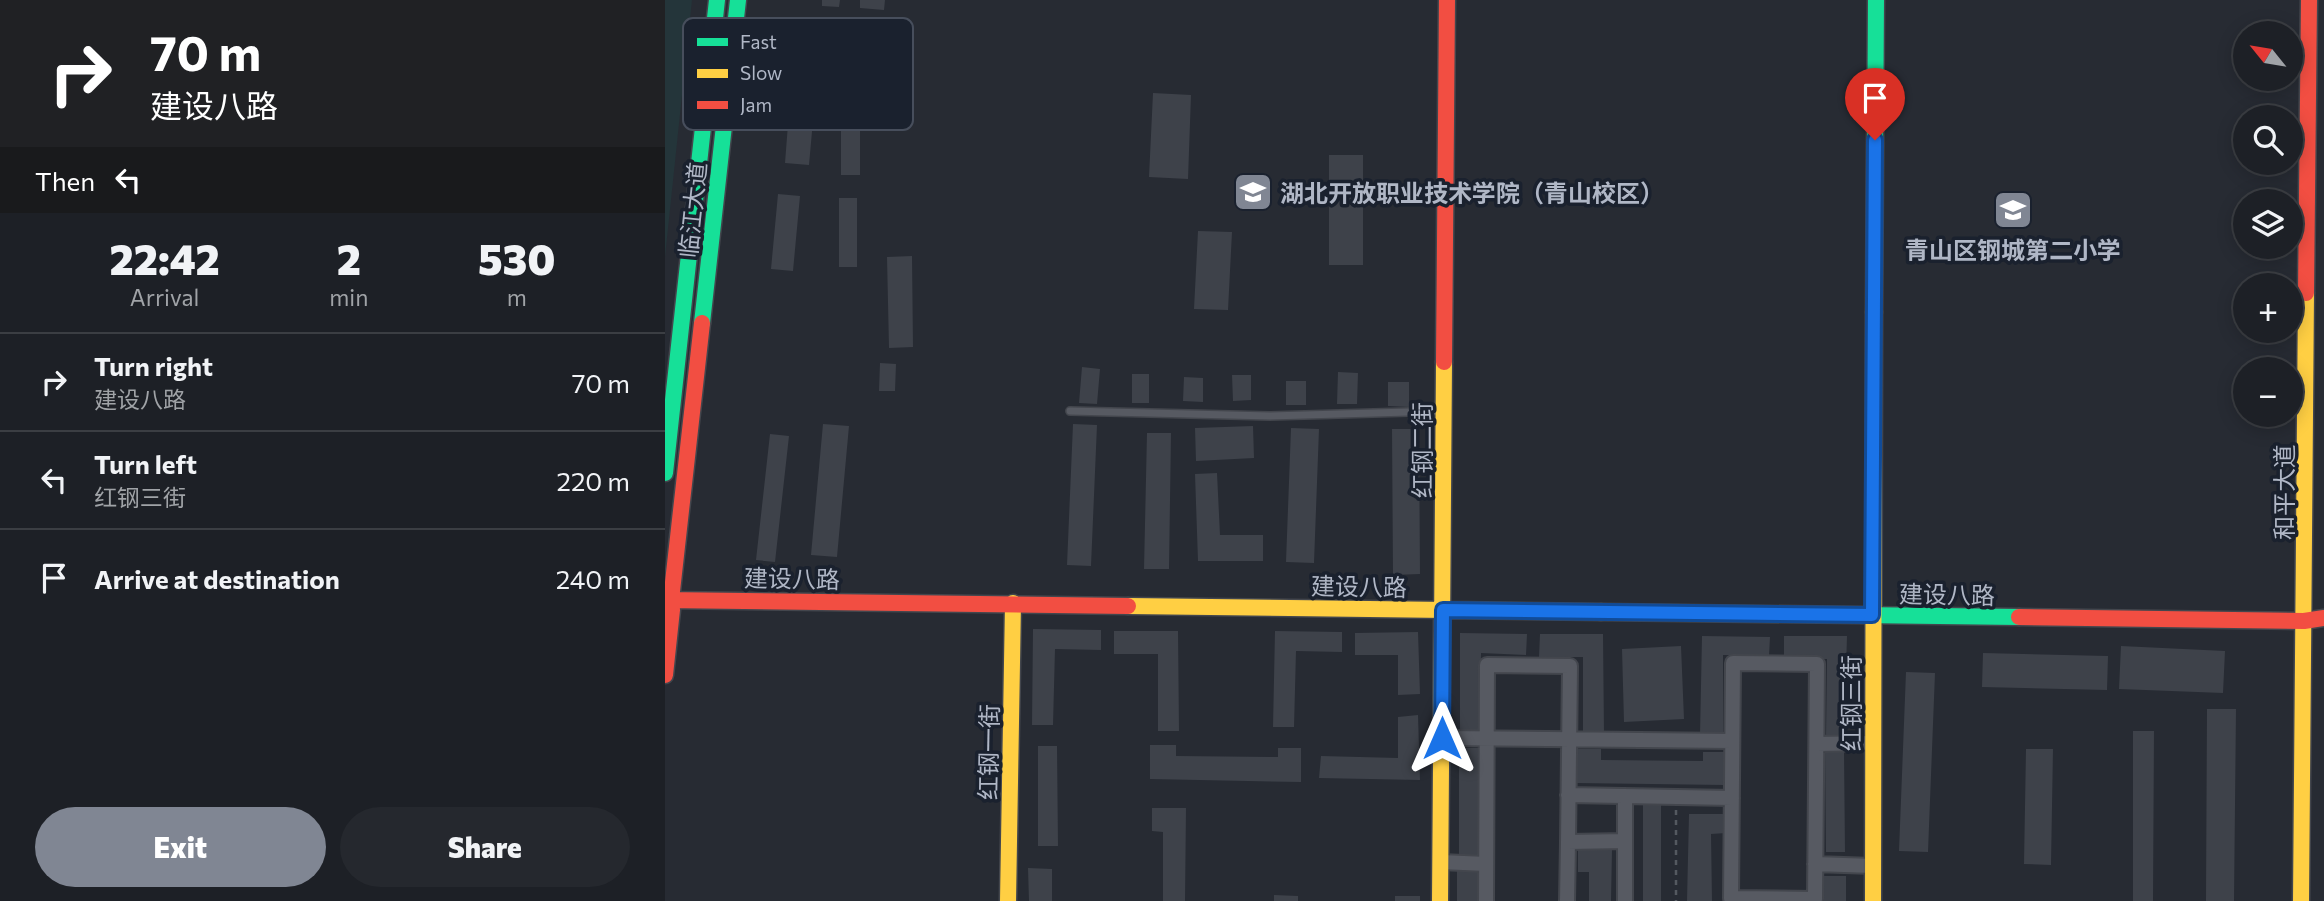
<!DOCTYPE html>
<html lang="en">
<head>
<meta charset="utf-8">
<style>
  body { margin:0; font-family:Commissioner,"Noto Sans SC",sans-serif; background:#25282e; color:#f1f3f6; height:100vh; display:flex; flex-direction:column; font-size:26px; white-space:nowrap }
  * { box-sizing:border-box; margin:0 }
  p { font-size:23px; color:#a0a3a7 }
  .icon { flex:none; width:38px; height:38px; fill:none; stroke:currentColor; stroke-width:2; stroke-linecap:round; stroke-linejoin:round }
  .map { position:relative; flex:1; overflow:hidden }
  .drawer { display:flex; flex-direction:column; background:#1d2026; width:665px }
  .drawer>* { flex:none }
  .top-card { background:#202124; color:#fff; overflow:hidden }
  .needle { width:46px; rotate:300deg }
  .fabs { position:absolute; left:1568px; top:21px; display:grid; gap:14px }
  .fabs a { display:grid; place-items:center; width:70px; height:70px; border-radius:50%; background:#1d2026; box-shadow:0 4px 18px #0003,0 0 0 2px #3b3e43; font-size:35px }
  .pin { position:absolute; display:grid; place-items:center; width:60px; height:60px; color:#fff; margin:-72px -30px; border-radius:50% 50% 50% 0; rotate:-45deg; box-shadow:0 0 7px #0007 }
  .pin .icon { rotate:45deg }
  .me { position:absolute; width:77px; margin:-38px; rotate:0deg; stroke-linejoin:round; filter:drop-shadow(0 0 5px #0008) }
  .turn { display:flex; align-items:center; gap:24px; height:147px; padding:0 35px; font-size:32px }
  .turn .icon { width:91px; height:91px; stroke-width:2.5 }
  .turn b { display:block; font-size:49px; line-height:60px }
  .then { display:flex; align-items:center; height:66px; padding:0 35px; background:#0003; gap:14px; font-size:26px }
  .eta { display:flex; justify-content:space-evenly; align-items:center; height:119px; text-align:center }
  .eta b { font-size:42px; font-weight:800; line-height:49px }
  .primary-button { display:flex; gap:14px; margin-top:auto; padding:14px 35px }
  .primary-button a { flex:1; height:80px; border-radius:42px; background:#808693; color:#fff; font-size:28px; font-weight:800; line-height:80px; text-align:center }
  .primary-button a+a { background:#25282e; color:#f1f3f6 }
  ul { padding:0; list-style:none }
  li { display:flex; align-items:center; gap:21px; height:98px; padding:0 35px; border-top:2px solid #3b3e43 }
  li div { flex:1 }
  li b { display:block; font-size:26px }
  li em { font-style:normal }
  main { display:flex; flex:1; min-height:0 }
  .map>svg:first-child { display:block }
  .green { fill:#24353a }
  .building { fill:#3e424a }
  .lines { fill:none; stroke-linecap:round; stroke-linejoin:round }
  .lane-casing { stroke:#43464d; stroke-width:10 }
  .street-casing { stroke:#43464d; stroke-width:18 }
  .fast-casing { stroke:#43464d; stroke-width:19 }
  .slow-casing { stroke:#43464d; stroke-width:19 }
  .jam-casing { stroke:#43464d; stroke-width:19 }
  .path { stroke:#545960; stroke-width:2.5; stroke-dasharray:5 5; stroke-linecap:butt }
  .lane { stroke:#575a62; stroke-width:7 }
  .street { stroke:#575a62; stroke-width:14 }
  .fast { stroke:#16e098; stroke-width:16 }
  .slow { stroke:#ffcf43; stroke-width:16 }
  .jam { stroke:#f24e42; stroke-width:16 }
  .route-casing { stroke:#114b97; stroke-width:18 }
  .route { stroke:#1a73e8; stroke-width:12 }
  .labels { text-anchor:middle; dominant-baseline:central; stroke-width:7; stroke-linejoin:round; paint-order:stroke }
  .poi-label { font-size:24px; font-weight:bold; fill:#b0b7c6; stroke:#1a212e; text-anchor:start }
  .street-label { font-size:24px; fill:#b0b7c6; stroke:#1a212e }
  .key { fill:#1a212e; stroke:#474e5c; stroke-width:2 }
  .key-label { font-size:19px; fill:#b0b7c6 }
</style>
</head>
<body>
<main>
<section class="drawer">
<div class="top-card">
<div class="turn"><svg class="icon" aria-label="right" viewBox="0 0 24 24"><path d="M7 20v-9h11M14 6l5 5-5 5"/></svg><div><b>70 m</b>建设八路</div></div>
<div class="then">Then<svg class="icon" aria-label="left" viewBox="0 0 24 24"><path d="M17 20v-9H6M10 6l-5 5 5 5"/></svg></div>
</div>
<div class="eta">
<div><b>22:42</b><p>Arrival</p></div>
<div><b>2</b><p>min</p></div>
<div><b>530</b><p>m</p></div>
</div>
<ul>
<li><svg class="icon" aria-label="right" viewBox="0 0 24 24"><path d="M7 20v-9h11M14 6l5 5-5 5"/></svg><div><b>Turn right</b><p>建设八路</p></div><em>70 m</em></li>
<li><svg class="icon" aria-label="left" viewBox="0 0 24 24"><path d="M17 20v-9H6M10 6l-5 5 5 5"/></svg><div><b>Turn left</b><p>红钢三街</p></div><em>220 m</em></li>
<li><svg class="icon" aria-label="arrive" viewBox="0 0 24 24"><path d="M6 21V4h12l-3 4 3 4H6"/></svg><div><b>Arrive at destination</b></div><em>240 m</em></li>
</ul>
<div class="primary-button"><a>Exit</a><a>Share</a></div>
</section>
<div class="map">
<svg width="1659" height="901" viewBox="0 0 1659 901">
  <rect width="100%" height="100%" fill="#272b33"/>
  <path class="green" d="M0,0H27L0,257Z"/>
  <path class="building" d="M157,0H175L174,7L157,6Z
    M195,0H220L219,10L195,8Z
    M126,85L151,87L144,165L120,163Z
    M488,93L526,95L523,179L484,177Z
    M176,94H195V175H176Z
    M664,155H698V265H664Z
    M113,194L135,196L128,271L106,269Z
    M174,198H192V267H174Z
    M533,231L567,232L563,310L529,309Z
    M247,256L248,347L224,348L222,257Z
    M215,363L231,364L230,391H214Z
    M417,367L435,369L432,404L414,403Z
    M673,372L693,373L692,404H672Z
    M467,374H484V403H467Z
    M567,375H586V400L568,401Z
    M519,377L538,378V402L518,401Z
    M621,381H641V405H621Z
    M723,382H744V407L723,406Z
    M158,424L184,426L172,557L146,555Z
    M408,424L432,425L426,566L402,565Z
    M588,426L589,458L531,461L530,428Z
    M626,428L654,429L649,563L621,562Z
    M727,429H754L755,574L728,575Z
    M482,433H506L504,569H479Z
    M105,434L124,436L110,562L91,560Z
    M552,473L555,535H598V561H533L530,474Z
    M368,629L436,630V650L390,649L388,725H367Z
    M449,631H513L514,731H493V654H449Z
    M610,631L677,632V652L631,651L629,727H608Z
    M753,632L755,694L733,695V655H690V633Z
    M795,633L862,634L861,655L816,653L815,732H795Z
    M875,634H938L939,734H918V657H874Z
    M1037,636L1105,637L1104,656L1058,655V735H1035Z
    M1119,636H1182L1179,736H1161L1162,659H1119Z
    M1016,646L1019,719L959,722L957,649Z
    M1456,646L1560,651L1558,693L1454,689Z
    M1318,653L1443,656L1442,690L1317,687Z
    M1241,672L1270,673L1263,852L1234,851Z
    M1542,709H1571L1569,901H1541Z
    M753,715L755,780L654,778L656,756L733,758V717Z
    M1468,731H1489L1488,901H1468Z
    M485,745H511V756L613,757V748H636V782L485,779Z
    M373,746H392L393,846H373Z
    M794,748H814L813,855H794Z
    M910,749H936V760L1038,761V752H1061L1060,785L910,783Z
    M1361,749H1388L1386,865L1359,864Z
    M1160,751H1179L1180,852H1161Z
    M978,804H996V901H978Z
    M487,808H521L520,901H498V832L487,831Z
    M1024,814H1061V833L1046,834L1047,901H1022Z
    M913,849H947L946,901H924V872H913Z
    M363,868L387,869V901H364Z
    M792,869H814L813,901H792Z
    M1159,876H1181V901H1159Z
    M609,895L633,896V901H609Z
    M730,896H755V901H730Z"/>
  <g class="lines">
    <defs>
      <path id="lane" d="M405,411L605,416L778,411"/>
      <path id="street" d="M1068,663L1152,664L1150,899L1066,898Z
        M777,738L1067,741
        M1152,744L1208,743
        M903,795L1067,798
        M776,862L821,864
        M1150,864L1208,866
        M821,901L822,665L905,666L903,842
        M902,901L903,842L960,841
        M960,901V796"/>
      <path id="fast" d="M1209,312L1211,0
        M37,323L73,0
        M0,473L52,0
        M936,612L1354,617"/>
      <path id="slow" d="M463,606L936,612
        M343,901L348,603
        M775,901L779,362
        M1208,901L1209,312
        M1636,901L1641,293"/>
      <path id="jam" d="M1641,293L1644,0
        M779,362L782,0
        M0,600L463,606
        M1354,617L1639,621L1659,618
        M0,675L7,610L6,600L37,323"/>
    </defs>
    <use href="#lane" class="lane-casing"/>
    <use href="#street" class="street-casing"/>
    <use href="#fast" class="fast-casing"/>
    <use href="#slow" class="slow-casing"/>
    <use href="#jam" class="jam-casing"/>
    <path class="path" d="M1011,810V901"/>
    <use href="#lane" class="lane"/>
    <use href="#street" class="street"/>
    <use href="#fast" class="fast"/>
    <use href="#slow" class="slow"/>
    <use href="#jam" class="jam"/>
  </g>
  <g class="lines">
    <defs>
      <path id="route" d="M777,738L778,610L1207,615L1210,140"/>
    </defs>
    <use href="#route" class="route-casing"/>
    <use href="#route" class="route"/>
  </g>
  <defs>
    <symbol id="university-square" viewBox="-11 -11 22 22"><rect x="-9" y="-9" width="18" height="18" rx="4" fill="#808693" stroke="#1a212e"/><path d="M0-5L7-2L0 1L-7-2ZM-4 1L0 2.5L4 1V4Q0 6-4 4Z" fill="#fff"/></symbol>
    <symbol id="school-square" viewBox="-11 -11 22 22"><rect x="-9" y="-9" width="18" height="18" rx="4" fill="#808693" stroke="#1a212e"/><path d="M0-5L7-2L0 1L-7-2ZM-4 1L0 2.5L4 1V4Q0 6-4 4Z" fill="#fff"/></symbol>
  </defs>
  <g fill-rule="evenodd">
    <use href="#university-square" x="566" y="170" width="44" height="44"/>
    <use href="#school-square" x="1326" y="188" width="44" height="44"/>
  </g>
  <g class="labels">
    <g class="poi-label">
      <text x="615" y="192">湖北开放职业技术学院（青山校区）</text>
      <text x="1348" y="249" text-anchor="middle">青山区钢城第二小学</text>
    </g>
    <g class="street-label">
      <text transform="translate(27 210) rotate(-84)">临江大道</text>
      <text transform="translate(756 450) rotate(-90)">红钢二街</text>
      <text transform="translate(1618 492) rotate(-90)">和平大道</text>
      <text transform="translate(127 578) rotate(1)">建设八路</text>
      <text transform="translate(694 586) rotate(1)">建设八路</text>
      <text transform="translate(1282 594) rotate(1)">建设八路</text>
      <text transform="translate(1185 703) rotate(-90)">红钢三街</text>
      <text transform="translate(323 752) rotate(-89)">红钢一街</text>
    </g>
  </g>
  <rect x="18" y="18" width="230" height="112" rx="10" class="key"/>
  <rect x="32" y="38" width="31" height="8" fill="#16e098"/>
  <rect x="32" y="69" width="31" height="9" fill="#ffcf43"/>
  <rect x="32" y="101" width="31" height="8" fill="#f24e42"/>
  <g class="key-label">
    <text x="75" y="49">Fast</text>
    <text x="75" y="80">Slow</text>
    <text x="75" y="112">Jam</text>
  </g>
</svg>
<div class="fabs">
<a><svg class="needle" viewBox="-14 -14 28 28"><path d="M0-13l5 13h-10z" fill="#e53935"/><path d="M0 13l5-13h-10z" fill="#a0a3a7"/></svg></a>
<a><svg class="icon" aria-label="search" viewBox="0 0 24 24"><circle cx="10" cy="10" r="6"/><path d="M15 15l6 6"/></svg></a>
<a><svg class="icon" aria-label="layers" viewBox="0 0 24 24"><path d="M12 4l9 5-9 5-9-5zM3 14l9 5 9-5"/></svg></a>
<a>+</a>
<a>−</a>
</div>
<div class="pin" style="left:1210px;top:140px;background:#d93025"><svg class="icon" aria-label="arrive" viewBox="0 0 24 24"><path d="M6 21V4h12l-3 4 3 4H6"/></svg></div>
<svg class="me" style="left:777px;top:738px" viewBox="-20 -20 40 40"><path d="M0-17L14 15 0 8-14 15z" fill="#1a73e8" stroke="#fff" stroke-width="4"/></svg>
</div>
</main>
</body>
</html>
